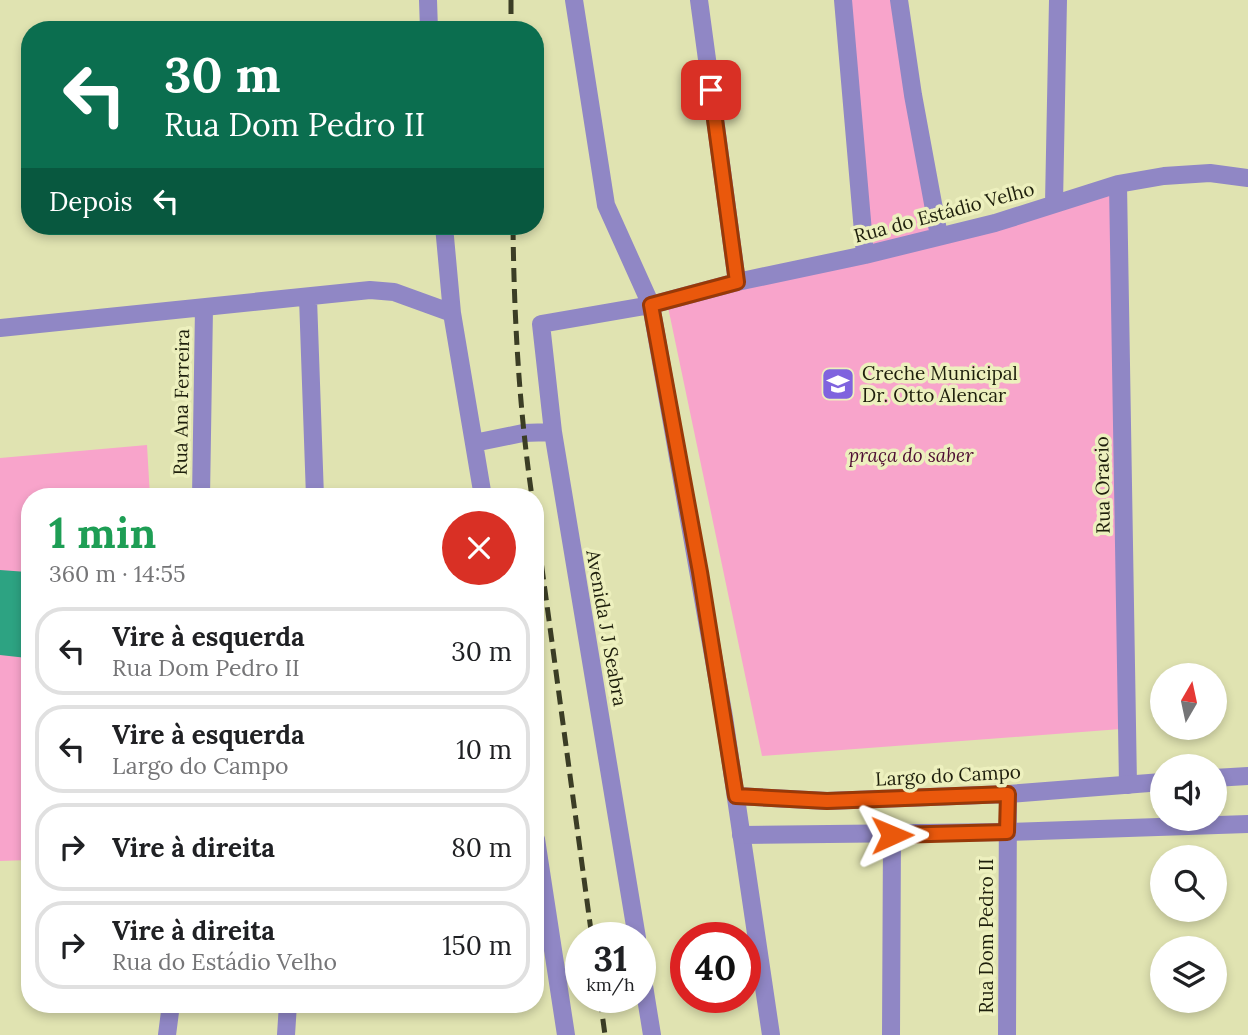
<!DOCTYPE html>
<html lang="pt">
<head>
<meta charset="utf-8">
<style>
  body { margin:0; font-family:Lora,serif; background:#f2f2f2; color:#202124; height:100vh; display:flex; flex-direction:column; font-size:26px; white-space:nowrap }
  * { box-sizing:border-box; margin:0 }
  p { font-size:23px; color:#757577 }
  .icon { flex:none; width:38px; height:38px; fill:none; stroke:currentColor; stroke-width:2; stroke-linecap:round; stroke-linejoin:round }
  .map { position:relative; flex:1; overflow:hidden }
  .sheet { position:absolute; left:21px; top:488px; width:523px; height:525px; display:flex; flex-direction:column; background:#fff; border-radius:28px; box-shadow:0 4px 10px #0003 }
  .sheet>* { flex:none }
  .hud { position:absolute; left:21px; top:21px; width:523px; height:214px; border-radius:28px; box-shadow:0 4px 10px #0003; background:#0b6e4f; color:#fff; overflow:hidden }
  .needle { width:46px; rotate:9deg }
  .fabs { position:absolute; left:1150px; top:663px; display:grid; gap:14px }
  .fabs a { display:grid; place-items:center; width:77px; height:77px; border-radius:50%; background:#fff; box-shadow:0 4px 10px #0003; font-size:35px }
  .speed { position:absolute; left:565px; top:922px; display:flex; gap:14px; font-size:35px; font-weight:700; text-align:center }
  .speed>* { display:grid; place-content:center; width:91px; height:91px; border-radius:50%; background:#fff; box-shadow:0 4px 10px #0003; line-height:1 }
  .speed small { font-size:18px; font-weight:400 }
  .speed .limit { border:10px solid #d22; background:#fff; color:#111 }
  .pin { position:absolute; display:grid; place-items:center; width:60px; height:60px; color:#fff; margin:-30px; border-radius:14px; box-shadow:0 4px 10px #0006 }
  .me { position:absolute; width:77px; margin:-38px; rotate:89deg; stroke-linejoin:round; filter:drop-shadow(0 0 5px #0008) }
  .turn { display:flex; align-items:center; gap:24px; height:147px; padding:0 28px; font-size:32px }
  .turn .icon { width:91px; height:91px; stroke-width:2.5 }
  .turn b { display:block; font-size:49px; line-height:60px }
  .then { display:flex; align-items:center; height:66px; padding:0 28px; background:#0003; gap:14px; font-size:26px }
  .round { display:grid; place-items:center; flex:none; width:74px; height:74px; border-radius:37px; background:#f2f2f2 }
  .head { display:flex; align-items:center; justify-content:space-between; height:119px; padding:0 28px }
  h1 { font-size:42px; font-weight:800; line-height:52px; color:#1e9e55 }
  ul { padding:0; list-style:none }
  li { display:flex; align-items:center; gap:21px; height:88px; margin:0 14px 10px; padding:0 14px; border:4px solid #e0e0e0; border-radius:28px }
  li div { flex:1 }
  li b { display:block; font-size:26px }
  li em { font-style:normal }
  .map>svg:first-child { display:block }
  .green { fill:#f8a4cb }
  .water { fill:#2da382 }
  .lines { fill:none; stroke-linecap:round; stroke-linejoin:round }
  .minor { stroke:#9087c5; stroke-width:18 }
  .tertiary { stroke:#9087c5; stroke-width:18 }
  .rail { stroke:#3b3d25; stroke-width:5; stroke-dasharray:14 7; stroke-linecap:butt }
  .route-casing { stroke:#983908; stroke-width:18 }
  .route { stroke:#ea580c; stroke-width:12 }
  .labels { text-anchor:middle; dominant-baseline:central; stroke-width:7; stroke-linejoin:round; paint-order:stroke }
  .street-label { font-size:19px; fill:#1e1f0c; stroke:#edf0be }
  .poi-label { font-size:19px; fill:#1e1f0c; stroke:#edf0be; text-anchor:start }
  .park-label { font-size:19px; font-style:italic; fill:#4e0d33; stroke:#edf0be }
</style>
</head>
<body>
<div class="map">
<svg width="1248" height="1035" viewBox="0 0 1248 1035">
  <rect width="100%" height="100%" fill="#e0e3b1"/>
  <path class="green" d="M845,0H904L939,233L1118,184L1121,729L762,756L668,307L864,253Z
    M147,445L150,497H30V860L0,861V458Z"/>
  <path class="water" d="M0,570L27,572V658L0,655Z"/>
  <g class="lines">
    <path class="minor" d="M428,0L429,30
      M574,0L606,205L651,305L724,717L771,1035
      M699,0L737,282
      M843,0L865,255
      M899,0L913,95L939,236
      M1118,184L1128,785
      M1054,203L1058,0
      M444,226L452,313L483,497
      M308,298L315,497
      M0,328L370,290L394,292L452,313
      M474,443L523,433L553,432
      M201,497L204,308
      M536,839L566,1035
      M637,938L553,432L541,324L651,305L737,282L865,255L995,223L1118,184L1164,176L1210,173L1248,178
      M640,961L652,1035
      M167,1035L171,1004
      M286,1035L288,1004
      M891,1035L892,835
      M1007,1035L1008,794"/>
    <path class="tertiary" d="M1214,778L1248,776
      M736,796L827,801L1008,794L1162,782
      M741,835L1007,832L1248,824"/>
    <path class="rail" d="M511,0V30
      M513,226C514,317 519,407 532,497
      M536,524L592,938
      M600,998L605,1035"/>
  </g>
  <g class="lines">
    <defs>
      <path id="route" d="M711,90L737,282L651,305L700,572L736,796L827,801L1008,794L1007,832L892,835"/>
    </defs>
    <use href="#route" class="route-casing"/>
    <use href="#route" class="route"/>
  </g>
  <defs>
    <symbol id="school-square" viewBox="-11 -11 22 22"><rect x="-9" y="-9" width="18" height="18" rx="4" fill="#7f63de" stroke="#edf0be"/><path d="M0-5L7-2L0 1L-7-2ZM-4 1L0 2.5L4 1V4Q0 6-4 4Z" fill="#fff"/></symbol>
  </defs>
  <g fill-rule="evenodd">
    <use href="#school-square" x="819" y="365" width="38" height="38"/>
  </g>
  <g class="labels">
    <g class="street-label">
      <text transform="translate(944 212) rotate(-15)">Rua do Estádio Velho</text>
      <text transform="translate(181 402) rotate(-89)">Rua Ana Ferreira</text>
      <text transform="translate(1102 485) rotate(-91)">Rua Oracio</text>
      <text transform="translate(607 628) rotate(80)">Avenida J J Seabra</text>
      <text transform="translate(948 775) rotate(-3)">Largo do Campo</text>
      <text transform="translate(986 936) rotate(-90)">Rua Dom Pedro II</text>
    </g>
    <g class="poi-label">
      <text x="862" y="373">Creche Municipal<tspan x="862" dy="22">Dr. Otto Alencar</tspan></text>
    </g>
    <g class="park-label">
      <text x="911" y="455">praça do saber</text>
    </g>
  </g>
</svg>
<div class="fabs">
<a><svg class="needle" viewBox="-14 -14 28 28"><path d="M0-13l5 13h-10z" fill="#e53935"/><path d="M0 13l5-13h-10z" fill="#757577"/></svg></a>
<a><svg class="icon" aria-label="sound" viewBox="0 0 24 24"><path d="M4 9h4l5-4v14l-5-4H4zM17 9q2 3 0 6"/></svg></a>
<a><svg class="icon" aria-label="search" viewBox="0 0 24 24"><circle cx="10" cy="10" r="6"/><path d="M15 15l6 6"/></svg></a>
<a><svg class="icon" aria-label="layers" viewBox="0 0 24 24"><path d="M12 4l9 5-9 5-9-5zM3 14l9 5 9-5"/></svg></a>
</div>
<div class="speed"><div>31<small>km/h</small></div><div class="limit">40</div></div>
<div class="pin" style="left:711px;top:90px;background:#d93025"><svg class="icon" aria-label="arrive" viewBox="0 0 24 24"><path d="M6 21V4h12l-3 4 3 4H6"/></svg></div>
<svg class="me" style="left:892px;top:835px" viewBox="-20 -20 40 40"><path d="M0-17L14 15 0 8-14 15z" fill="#ea580c" stroke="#fff" stroke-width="4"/></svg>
<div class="hud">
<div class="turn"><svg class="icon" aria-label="left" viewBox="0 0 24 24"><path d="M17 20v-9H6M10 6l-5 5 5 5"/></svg><div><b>30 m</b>Rua Dom Pedro II</div></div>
<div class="then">Depois<svg class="icon" aria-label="left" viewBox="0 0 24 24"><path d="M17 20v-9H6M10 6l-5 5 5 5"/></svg></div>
</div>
<section class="sheet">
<div class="head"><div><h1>1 min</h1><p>360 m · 14:55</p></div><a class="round" style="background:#d93025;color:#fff"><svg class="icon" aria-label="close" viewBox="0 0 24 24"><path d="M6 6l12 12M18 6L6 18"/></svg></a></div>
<ul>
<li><svg class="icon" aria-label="left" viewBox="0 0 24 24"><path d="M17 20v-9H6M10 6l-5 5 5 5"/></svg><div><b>Vire à esquerda</b><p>Rua Dom Pedro II</p></div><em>30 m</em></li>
<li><svg class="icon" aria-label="left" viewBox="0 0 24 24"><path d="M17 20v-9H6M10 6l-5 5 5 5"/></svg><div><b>Vire à esquerda</b><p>Largo do Campo</p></div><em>10 m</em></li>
<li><svg class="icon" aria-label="right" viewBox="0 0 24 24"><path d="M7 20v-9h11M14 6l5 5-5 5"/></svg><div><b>Vire à direita</b></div><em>80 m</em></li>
<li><svg class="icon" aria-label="right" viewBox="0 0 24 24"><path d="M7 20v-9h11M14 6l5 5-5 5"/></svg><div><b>Vire à direita</b><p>Rua do Estádio Velho</p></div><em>150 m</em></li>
</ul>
</section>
</div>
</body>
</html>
